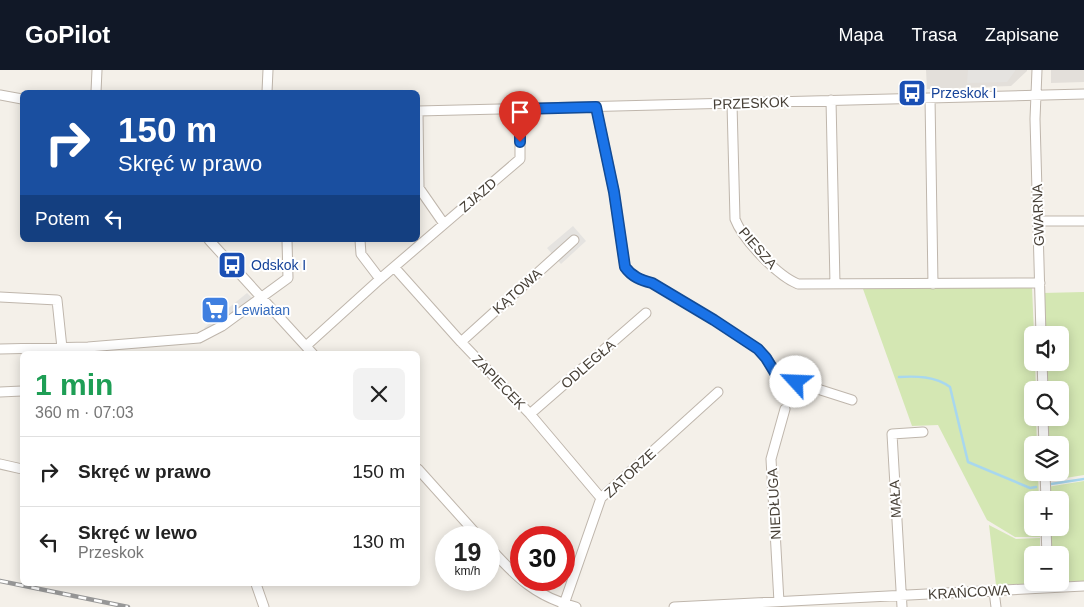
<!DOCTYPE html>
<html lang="pl">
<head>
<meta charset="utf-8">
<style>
  body { margin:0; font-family:Arial,sans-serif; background:#f2f2f2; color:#222; height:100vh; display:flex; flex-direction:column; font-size:19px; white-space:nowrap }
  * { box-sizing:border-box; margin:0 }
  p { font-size:16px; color:#767676 }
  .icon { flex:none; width:28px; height:28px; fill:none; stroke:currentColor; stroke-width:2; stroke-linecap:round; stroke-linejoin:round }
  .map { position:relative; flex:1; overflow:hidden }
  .sheet { position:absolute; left:20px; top:281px; width:400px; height:235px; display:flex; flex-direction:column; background:#fff; border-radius:8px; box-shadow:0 2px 12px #0003 }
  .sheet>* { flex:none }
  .banner { position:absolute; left:20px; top:20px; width:400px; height:152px; border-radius:8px; box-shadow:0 2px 12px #0003; background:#1a4fa0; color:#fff; overflow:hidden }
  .fabs { position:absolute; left:1024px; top:256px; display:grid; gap:10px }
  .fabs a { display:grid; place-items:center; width:45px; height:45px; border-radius:8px; background:#fff; box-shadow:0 2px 12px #0003; font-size:25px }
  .speed { position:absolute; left:435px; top:456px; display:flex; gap:10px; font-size:25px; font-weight:700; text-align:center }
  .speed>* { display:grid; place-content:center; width:65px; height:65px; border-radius:50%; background:#fff; box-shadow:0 2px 12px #0003; line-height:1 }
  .speed small { font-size:12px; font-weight:400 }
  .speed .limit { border:8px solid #d22; background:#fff; color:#111 }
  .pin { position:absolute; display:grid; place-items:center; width:42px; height:42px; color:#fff; margin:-51px -21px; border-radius:50% 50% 50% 0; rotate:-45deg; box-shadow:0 0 5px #0007 }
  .pin .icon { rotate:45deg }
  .me { position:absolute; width:55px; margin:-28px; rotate:295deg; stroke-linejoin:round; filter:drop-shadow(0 0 4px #0008) }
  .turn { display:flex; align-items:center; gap:18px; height:105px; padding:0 15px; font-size:22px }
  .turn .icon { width:65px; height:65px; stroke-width:2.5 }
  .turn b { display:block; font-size:35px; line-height:42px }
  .then { display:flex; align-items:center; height:48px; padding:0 15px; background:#0003; gap:10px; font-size:19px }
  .round { display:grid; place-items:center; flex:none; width:52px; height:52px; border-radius:8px; background:#f2f2f2 }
  .overview { display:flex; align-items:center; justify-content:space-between; height:85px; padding:0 15px }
  h1 { font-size:30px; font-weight:700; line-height:38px; color:#1e9e55 }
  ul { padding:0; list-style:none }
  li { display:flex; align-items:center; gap:15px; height:70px; padding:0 15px; border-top:1px solid #e0e0e0 }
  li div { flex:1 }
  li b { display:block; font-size:19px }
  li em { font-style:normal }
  header { display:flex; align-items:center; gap:30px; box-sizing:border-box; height:70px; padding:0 25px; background:#111827; color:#fff }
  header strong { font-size:24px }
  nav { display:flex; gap:28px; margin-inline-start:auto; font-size:18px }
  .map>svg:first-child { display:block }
  .industrial { fill:#e3dfda }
  .green { fill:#d4e7b3 }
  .parking { fill:#e5e3e0 }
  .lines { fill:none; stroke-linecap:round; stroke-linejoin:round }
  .stream { stroke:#a8d7ee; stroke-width:2.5 }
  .street-casing { stroke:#bfb6ac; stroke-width:11 }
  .street { stroke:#fff; stroke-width:9 }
  .rail-casing { stroke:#979797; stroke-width:4.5 }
  .rail { stroke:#fff; stroke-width:2.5; stroke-dasharray:8; stroke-linecap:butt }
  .route-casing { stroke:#114b97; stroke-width:12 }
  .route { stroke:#1a73e8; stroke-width:9 }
  .labels { text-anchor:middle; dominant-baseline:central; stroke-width:4; stroke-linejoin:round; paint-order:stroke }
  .transit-label { font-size:14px; fill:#164399; stroke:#fff; text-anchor:start }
  .street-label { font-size:14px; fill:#474037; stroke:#fff }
  .shop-label { font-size:14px; fill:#366cbe; stroke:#fff; text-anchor:start }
</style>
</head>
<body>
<header>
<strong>GoPilot</strong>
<nav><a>Mapa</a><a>Trasa</a><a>Zapisane</a></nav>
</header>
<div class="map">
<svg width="1084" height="537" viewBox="0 0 1084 537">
  <rect width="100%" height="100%" fill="#f4f0e9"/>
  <path class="industrial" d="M926,0H1027V1L1011,16L927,19Z
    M1051,0H1084V12L1051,13Z"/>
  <path class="green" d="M1032,217L1034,265L1032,292L1035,293L1036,320H1032V348H1036L1037,375H1032V402L1038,403L1039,430H1032V458H1040V467H1015L987,450L938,355L912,356L863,219Z
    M1084,222V405L1047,411V403L1060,402V375H1046L1045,348H1060V320H1044V293L1060,292V265H1043L1042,223Z
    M1084,411V511L1060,512V485H1049L1048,458H1060V430H1047V417Z
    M989,455L1016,469L1040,468V485H1032V512L1042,513L996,515Z"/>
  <path class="parking" d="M968,0H1015V1L1007,12L967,13Z
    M573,156L586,171L561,194L547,178Z
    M247,223L254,230L208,263L204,258Z"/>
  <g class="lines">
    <path class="stream" d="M899,307C916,306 935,306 950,317L968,392L1030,418L1036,417
      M1051,414L1084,409"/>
    <defs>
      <path id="street" d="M1037,0L1035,49L1041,265
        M96,22L97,0
        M267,22L268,0
        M0,25L22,29
        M930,28L933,214
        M831,30L835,214
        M732,34L735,149C743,170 778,206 798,214L1040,213
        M596,37L614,122L625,197C632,207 641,210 652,213L714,250L758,279L766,287L777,306L852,330
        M418,41L1084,24
        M418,42L419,118L444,154
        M1038,151H1084
        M209,170L313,284
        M360,170L361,184L380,209
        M394,197L461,272L530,344L601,428
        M0,227L57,230L62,278
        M461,272L574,170
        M306,276L380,209L520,89V39
        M0,279L88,277L199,268L222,256L288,208L287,170
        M1042,292L1043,320
        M0,322L22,321
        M530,344L646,243
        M1043,348L1044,375
        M0,394L22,399
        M418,399L480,468
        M1045,402L1046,430
        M1046,458L1047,485
        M489,477C516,507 536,527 576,537
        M256,514L264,537
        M994,521L996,537
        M779,532L771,389L785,339
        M563,537L601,428L718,322
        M674,537L1084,516
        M902,537L892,364L923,362"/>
    </defs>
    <use href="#street" class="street-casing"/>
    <use href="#street" class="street"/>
    <defs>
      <path id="rail" d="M0,511L128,537"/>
    </defs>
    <use href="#rail" class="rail-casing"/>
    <use href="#rail" class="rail"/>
  </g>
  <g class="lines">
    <defs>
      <path id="route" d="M520,72V39L596,37L614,122L625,197C632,207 641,210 652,213L714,250L758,279L766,288L777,306L796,312"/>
    </defs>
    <use href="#route" class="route-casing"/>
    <use href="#route" class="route"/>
  </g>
  <defs>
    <symbol id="bus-square" viewBox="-11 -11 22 22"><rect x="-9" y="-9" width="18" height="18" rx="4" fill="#1a4fb4" stroke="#fff"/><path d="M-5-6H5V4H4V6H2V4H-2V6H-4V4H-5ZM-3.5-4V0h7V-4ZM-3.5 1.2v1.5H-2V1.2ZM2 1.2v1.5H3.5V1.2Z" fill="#fff"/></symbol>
    <symbol id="supermarket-square" viewBox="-11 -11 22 22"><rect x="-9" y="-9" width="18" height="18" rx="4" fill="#3f7fe0" stroke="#fff"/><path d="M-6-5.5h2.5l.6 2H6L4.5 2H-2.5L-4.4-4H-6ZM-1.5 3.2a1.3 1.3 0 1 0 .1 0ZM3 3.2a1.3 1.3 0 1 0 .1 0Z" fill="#fff"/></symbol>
  </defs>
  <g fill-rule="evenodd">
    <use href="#bus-square" x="896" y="7" width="32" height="32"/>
    <use href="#bus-square" x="216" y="179" width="32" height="32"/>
    <use href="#supermarket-square" x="199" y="224" width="32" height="32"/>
  </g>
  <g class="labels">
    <g class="transit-label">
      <text x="931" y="23">Przeskok I</text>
      <text x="251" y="195">Odskok I</text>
    </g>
    <g class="street-label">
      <text transform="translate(751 33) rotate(-2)">PRZESKOK</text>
      <text transform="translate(478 125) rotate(-41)">ZJAZD</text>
      <text transform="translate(1038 145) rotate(-92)">GWARNA</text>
      <text transform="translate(758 178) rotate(49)">PIESZA</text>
      <text transform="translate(517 221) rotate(-42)">KĄTOWA</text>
      <text transform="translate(588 294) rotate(-41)">ODLEGŁA</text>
      <text transform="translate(499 312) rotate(46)">ZAPIECEK</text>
      <text transform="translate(630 403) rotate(-43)">ZATORZE</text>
      <text transform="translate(895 429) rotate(-93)">MAŁA</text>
      <text transform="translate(774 434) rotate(-93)">NIEDŁUGA</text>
      <text transform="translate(969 522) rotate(-3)">KRAŃCOWA</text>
    </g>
    <g class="shop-label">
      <text x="234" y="240">Lewiatan</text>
    </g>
  </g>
</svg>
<div class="fabs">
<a><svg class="icon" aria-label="sound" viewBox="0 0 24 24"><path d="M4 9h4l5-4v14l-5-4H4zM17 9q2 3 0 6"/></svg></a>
<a><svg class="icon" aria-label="search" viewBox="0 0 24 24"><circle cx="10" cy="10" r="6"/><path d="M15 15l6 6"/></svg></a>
<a><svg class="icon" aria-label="layers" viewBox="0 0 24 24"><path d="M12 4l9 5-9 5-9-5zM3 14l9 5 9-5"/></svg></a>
<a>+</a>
<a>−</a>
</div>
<div class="speed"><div>19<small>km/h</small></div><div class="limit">30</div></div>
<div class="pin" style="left:520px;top:72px;background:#d93025"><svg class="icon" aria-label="arrive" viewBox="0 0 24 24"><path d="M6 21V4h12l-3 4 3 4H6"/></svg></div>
<svg class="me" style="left:796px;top:312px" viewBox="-20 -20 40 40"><circle r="19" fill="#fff"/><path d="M0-13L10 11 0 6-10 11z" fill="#1a73e8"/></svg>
<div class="banner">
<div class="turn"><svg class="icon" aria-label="right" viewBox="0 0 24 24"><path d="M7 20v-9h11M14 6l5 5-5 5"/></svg><div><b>150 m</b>Skręć w prawo</div></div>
<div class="then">Potem<svg class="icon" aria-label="left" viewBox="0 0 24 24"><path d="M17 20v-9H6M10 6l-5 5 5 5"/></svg></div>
</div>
<section class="sheet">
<div class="overview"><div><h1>1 min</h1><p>360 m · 07:03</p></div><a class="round"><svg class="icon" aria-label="close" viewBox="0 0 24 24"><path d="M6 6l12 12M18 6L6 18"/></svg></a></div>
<ul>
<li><svg class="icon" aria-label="right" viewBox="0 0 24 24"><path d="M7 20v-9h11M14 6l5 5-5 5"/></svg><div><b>Skręć w prawo</b></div><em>150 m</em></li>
<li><svg class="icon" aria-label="left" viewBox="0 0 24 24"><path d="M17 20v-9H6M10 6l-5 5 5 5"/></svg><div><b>Skręć w lewo</b><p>Przeskok</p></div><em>130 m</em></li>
</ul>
</section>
</div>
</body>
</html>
